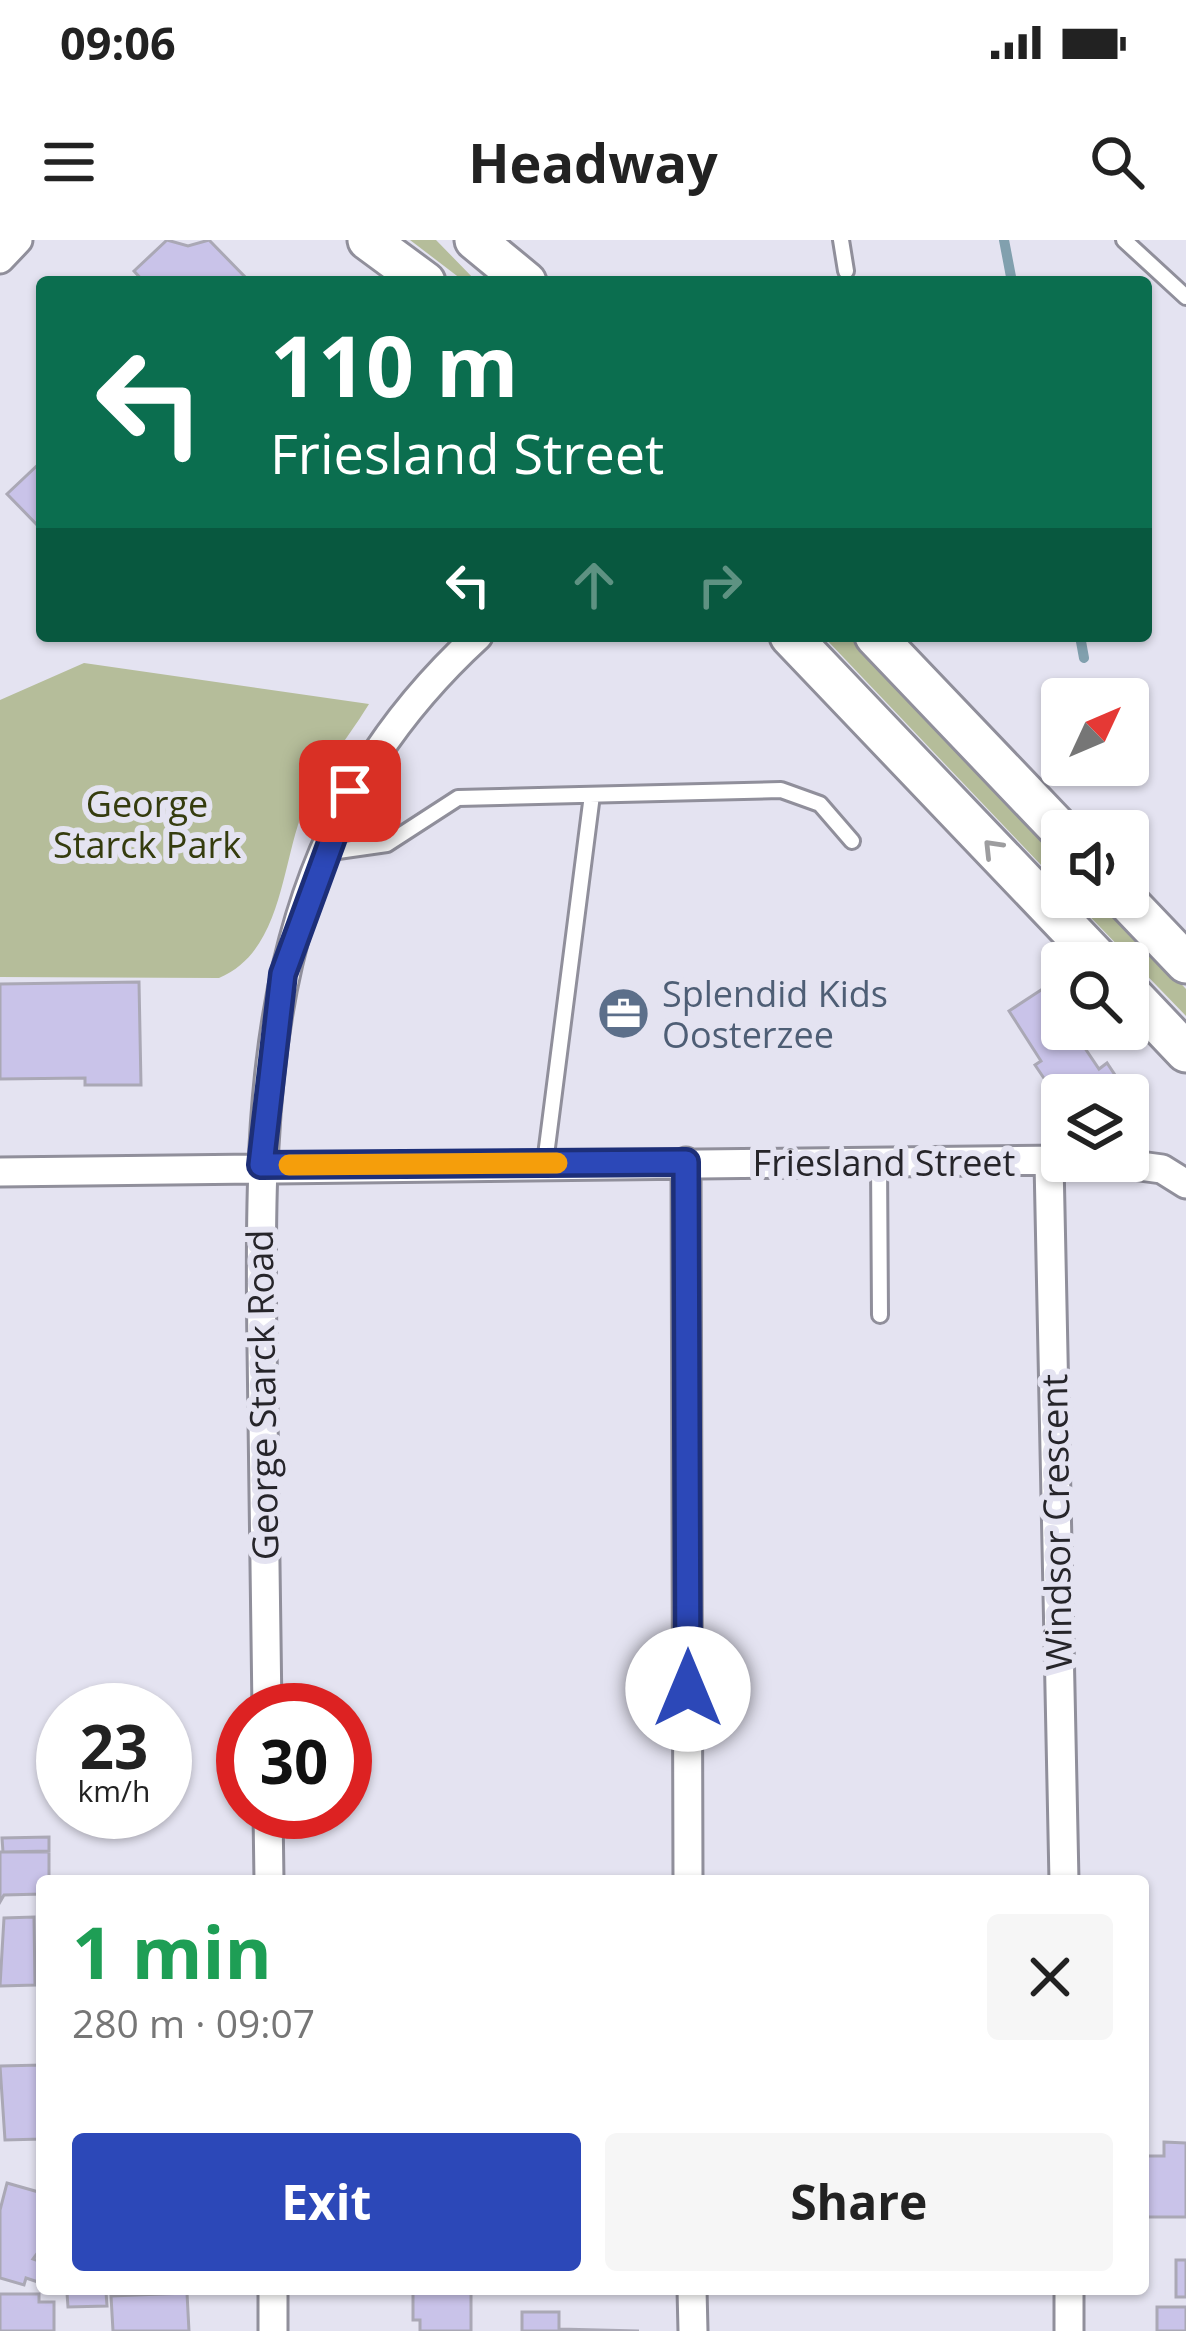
<!DOCTYPE html>
<html lang="en">
<head>
<meta charset="utf-8">
<style>
  body { margin:0; font-family:"Open Sans",sans-serif; background:#f6f6f6; color:#222; height:100vh; display:flex; flex-direction:column; font-size:45px; white-space:nowrap }
  * { box-sizing:border-box; margin:0 }
  p { font-size:39px; color:#767676 }
  .icon { flex:none; width:66px; height:66px; fill:none; stroke:currentColor; stroke-width:2; stroke-linecap:round; stroke-linejoin:round }
  .map { position:relative; flex:1; overflow:hidden }
  .drawer { position:absolute; left:36px; top:1635px; width:1113px; height:420px; display:flex; flex-direction:column; background:#fff; border-radius:12px; box-shadow:0 3px 9px #0004 }
  .drawer>* { flex:none }
  .hud { position:absolute; left:36px; top:36px; width:1116px; height:366px; border-radius:12px; box-shadow:0 3px 9px #0004; background:#0b6e4f; color:#fff; overflow:hidden }
  .needle { width:78px; rotate:46deg }
  .fabs { position:absolute; left:1041px; top:438px; display:grid; gap:24px }
  .fabs a { display:grid; place-items:center; width:108px; height:108px; border-radius:12px; background:#fff; box-shadow:0 3px 9px #0004; font-size:60px }
  .speed { position:absolute; left:36px; top:1443px; display:flex; gap:24px; font-size:60px; font-weight:700; text-align:center }
  .speed>* { display:grid; place-content:center; width:156px; height:156px; border-radius:50%; background:#fff; box-shadow:0 3px 9px #0004; line-height:1 }
  .speed small { font-size:30px; font-weight:400 }
  .speed .limit { border:18px solid #d22; background:#fff; color:#111 }
  .pin { position:absolute; display:grid; place-items:center; width:102px; height:102px; color:#fff; margin:-51px; border-radius:24px; box-shadow:0 6px 18px #0006 }
  .me { position:absolute; width:132px; margin:-66px; rotate:0deg; stroke-linejoin:round; filter:drop-shadow(0 0 9px #0008) }
  .turn { display:flex; align-items:center; gap:42px; height:252px; padding:0 36px; font-size:54px }
  .turn .icon { width:156px; height:156px; stroke-width:2.5 }
  .turn b { display:block; font-size:84px; line-height:102px }
  .lanes { display:flex; align-items:center; height:114px; padding:0 36px; background:#0003; justify-content:center; gap:60px; direction:ltr }
  .lanes .off { opacity:.35 }
  .round { display:grid; place-items:center; flex:none; width:126px; height:126px; border-radius:12px; background:#f6f6f6 }
  .headline { display:flex; align-items:center; justify-content:space-between; height:204px; padding:0 36px }
  h1 { font-size:72px; font-weight:700; line-height:90px; color:#1e9e55 }
  .cta { display:flex; gap:24px; margin-top:auto; padding:24px 36px }
  .cta a { flex:1; height:138px; border-radius:12px; background:#2c48b8; color:#fff; font-size:48px; font-weight:700; line-height:138px; text-align:center }
  .cta a+a { background:#f6f6f6; color:#222 }
  .status { display:flex; justify-content:space-between; align-items:center; height:84px; padding:0 60px; background:#fff; direction:ltr }
  .status svg { height:33px; fill:currentColor }
  header { display:flex; justify-content:space-between; align-items:center; height:156px; padding:0 36px; background:#fff; font-size:54px; font-weight:700 }
  .map>svg:first-child { display:block }
  .green { fill:#b5bd9a }
  .lines { fill:none; stroke-linecap:round; stroke-linejoin:round }
  .stream { stroke:#81a0ae; stroke-width:10 }
  .building { fill:#c9c3e9; stroke:#aaa8b5; stroke-width:3 }
  .service-casing { stroke:#908f9b; stroke-width:20 }
  .minor-casing { stroke:#908f9b; stroke-width:33 }
  .secondary-casing { stroke:#908f9b; stroke-width:45 }
  .service { stroke:#fff; stroke-width:14 }
  .minor { stroke:#fff; stroke-width:27 }
  .secondary { stroke:#fff; stroke-width:39 }
  .oneway { stroke:#9d9d9f }
  .route-casing { stroke:#1d2f78; stroke-width:30 }
  .route { stroke:#2c48b8; stroke-width:21 }
  .slow { stroke:#f59e0b; stroke-width:21 }
  .labels { text-anchor:middle; dominant-baseline:central; stroke-width:12; stroke-linejoin:round; paint-order:stroke }
  .park-label { font-size:36px; fill:#353c0e; stroke:#e4e3f1 }
  .service-label { font-size:36px; fill:#4e5e75; stroke:#e4e3f1; text-anchor:start }
  .street-label { font-size:36px; fill:#26252a; stroke:#e4e3f1 }
</style>
</head>
<body>
<div class="status"><b>09:06</b><svg viewBox="0 0 49 12"><path d="M0 12V9h3v3zM5 12V6h3v6zM10 12V3h3v9zM15 12V0h3v12zM26 1h20v11H26zM47 4h2v5h-2z"/></svg></div>
<header><svg class="icon" aria-label="menu" viewBox="0 0 24 24"><path d="M4 6h16M4 12h16M4 18h16"/></svg>Headway<svg class="icon" aria-label="search" viewBox="0 0 24 24"><circle cx="10" cy="10" r="6"/><path d="M15 15l6 6"/></svg></header>
<div class="map">
<svg width="1186" height="2091" viewBox="0 0 1186 2091">
  <rect width="100%" height="100%" fill="#e4e3f1"/>
  <path class="green" d="M410,0H436L477,42H465Z
    M823,396H850L1062,618V647Z
    M84,423L369,464C348,498 320,532 304,568C281,624 283,711 219,738L0,737V460Z
    M1071,657H1099L1186,749V776Z"/>
  <g class="lines">
    <path class="stream" d="M1004,0L1012,42
      M1080,396L1084,418"/>
  </g>
  <path class="building" d="M167,0L188,6L209,0L250,42H144L134,31Z
    M42,221V290L7,254Z
    M139,742L141,845H85V838L0,839V744Z
    M1044,748L1062,774V789H1072L1099,829L1107,823L1115,835L1107,841L1113,852L1108,855H1083L1077,846L1058,859L1035,825L1041,821L1009,771Z
    M49,1597V1611L3,1612L2,1598Z
    M0,1612H49V1641H42V1654L4,1655L0,1662Z
    M34,1677L35,1745L0,1746L4,1678Z
    M42,1825V1899L5,1900L0,1826Z
    M1164,1902L1186,1903V1977H1143V1916H1164Z
    M7,1943L42,1953V2007L33,2019L42,2022V2027L38,2042L26,2038L24,2045L0,2038V1970Z
    M1176,2020H1186V2057H1176Z
    M106,2052L107,2066L68,2067L67,2053Z
    M187,2053L189,2091H113L111,2056Z
    M413,2053H471V2091H420V2080H413Z
    M0,2054H39V2062H54V2091H0Z
    M1157,2067H1186V2091H1157Z
    M522,2072H559V2089L639,2091H522Z"/>
  <g class="lines">
    <defs>
      <path id="service" d="M841,0L846,31
        M1124,0L1186,57
        M324,613L387,604L458,558L781,550L820,564L852,601
        M879,921L880,1075
        M545,923L592,555"/>
      <path id="minor" d="M0,19L18,0
        M1103,921L1162,929L1186,944
        M686,922L688,1641
        M1049,922L1064,1641
        M0,932L1062,920
        M267,1470C265,1349 263,1228 262,1107C258,835 263,593 478,396
        M268,1572L269,1641
        M273,2049V2091
        M692,2049L693,2091
        M1069,2049V2091"/>
      <path id="secondary" d="M368,0L425,42
        M475,0L526,42
        M790,396L1102,723
        M875,396L1062,592
        M1123,657L1186,723
        M1128,751L1186,812"/>
    </defs>
    <use href="#service" class="service-casing"/>
    <use href="#minor" class="minor-casing"/>
    <use href="#secondary" class="secondary-casing"/>
    <use href="#service" class="service"/>
    <use href="#minor" class="minor"/>
    <use href="#secondary" class="secondary"/>
  </g>
  <defs><path id="oneway-chevron" d="M-2-3.5L2.5 0L-2 3.5" fill="none" stroke-width="1.6" stroke-linecap="round" stroke-linejoin="round" transform="scale(3)"/></defs>
  <use class="oneway" href="#oneway-chevron" transform="translate(992 608) rotate(-134)"/>
  <g class="lines">
    <defs>
      <path id="route" d="M350,551L283,734L261,925L686,922L688,1449"/>
    </defs>
    <use href="#route" class="route-casing"/>
    <use href="#route" class="route"/>
    <path class="slow" d="M289,925L557,923"/>
  </g>
  <defs>
    <symbol id="office-disc" viewBox="-11 -11 22 22"><circle r="9.5" fill="#5c6f8a" stroke="#e4e3f1"/><path d="M-6-3h4V-5.5h4V-3h4V5H-6ZM-1-4.5V-3h2v-1.5ZM-6 0V1H6V0Z" fill="#fff"/></symbol>
  </defs>
  <g fill-rule="evenodd">
    <use href="#office-disc" x="594" y="744" width="59" height="59"/>
  </g>
  <g class="labels">
    <g class="park-label">
      <text x="147" y="563">George<tspan x="147" dy="41">Starck Park</tspan></text>
    </g>
    <g class="service-label">
      <text x="662" y="753">Splendid Kids<tspan x="662" dy="41">Oosterzee</tspan></text>
    </g>
    <g class="street-label">
      <text x="884" y="922">Friesland Street</text>
      <text transform="translate(262 1155) rotate(-91)">George Starck Road</text>
      <text transform="translate(1056 1282) rotate(-91)">Windsor Crescent</text>
    </g>
  </g>
</svg>
<div class="fabs">
<a><svg class="needle" viewBox="-14 -14 28 28"><path d="M0-13l5 13h-10z" fill="#e53935"/><path d="M0 13l5-13h-10z" fill="#767676"/></svg></a>
<a><svg class="icon" aria-label="sound" viewBox="0 0 24 24"><path d="M4 9h4l5-4v14l-5-4H4zM17 9q2 3 0 6"/></svg></a>
<a><svg class="icon" aria-label="search" viewBox="0 0 24 24"><circle cx="10" cy="10" r="6"/><path d="M15 15l6 6"/></svg></a>
<a><svg class="icon" aria-label="layers" viewBox="0 0 24 24"><path d="M12 4l9 5-9 5-9-5zM3 14l9 5 9-5"/></svg></a>
</div>
<div class="speed"><div>23<small>km/h</small></div><div class="limit">30</div></div>
<div class="pin" style="left:350px;top:551px;background:#d93025"><svg class="icon" aria-label="arrive" viewBox="0 0 24 24"><path d="M6 21V4h12l-3 4 3 4H6"/></svg></div>
<svg class="me" style="left:688px;top:1449px" viewBox="-20 -20 40 40"><circle r="19" fill="#fff"/><path d="M0-13L10 11 0 6-10 11z" fill="#2c48b8"/></svg>
<div class="hud">
<div class="turn"><svg class="icon" aria-label="left" viewBox="0 0 24 24"><path d="M17 20v-9H6M10 6l-5 5 5 5"/></svg><div><b>110 m</b>Friesland Street</div></div>
<div class="lanes"><svg class="icon" aria-label="left" viewBox="0 0 24 24"><path d="M17 20v-9H6M10 6l-5 5 5 5"/></svg><svg class="icon off" aria-label="ahead" viewBox="0 0 24 24"><path d="M12 20V5M6 11l6-6 6 6"/></svg><svg class="icon off" aria-label="right" viewBox="0 0 24 24"><path d="M7 20v-9h11M14 6l5 5-5 5"/></svg></div>
</div>
<section class="drawer">
<div class="headline"><div><h1>1 min</h1><p>280 m · 09:07</p></div><a class="round"><svg class="icon" aria-label="close" viewBox="0 0 24 24"><path d="M6 6l12 12M18 6L6 18"/></svg></a></div>
<div class="cta"><a>Exit</a><a>Share</a></div>
</section>
</div>
</body>
</html>
